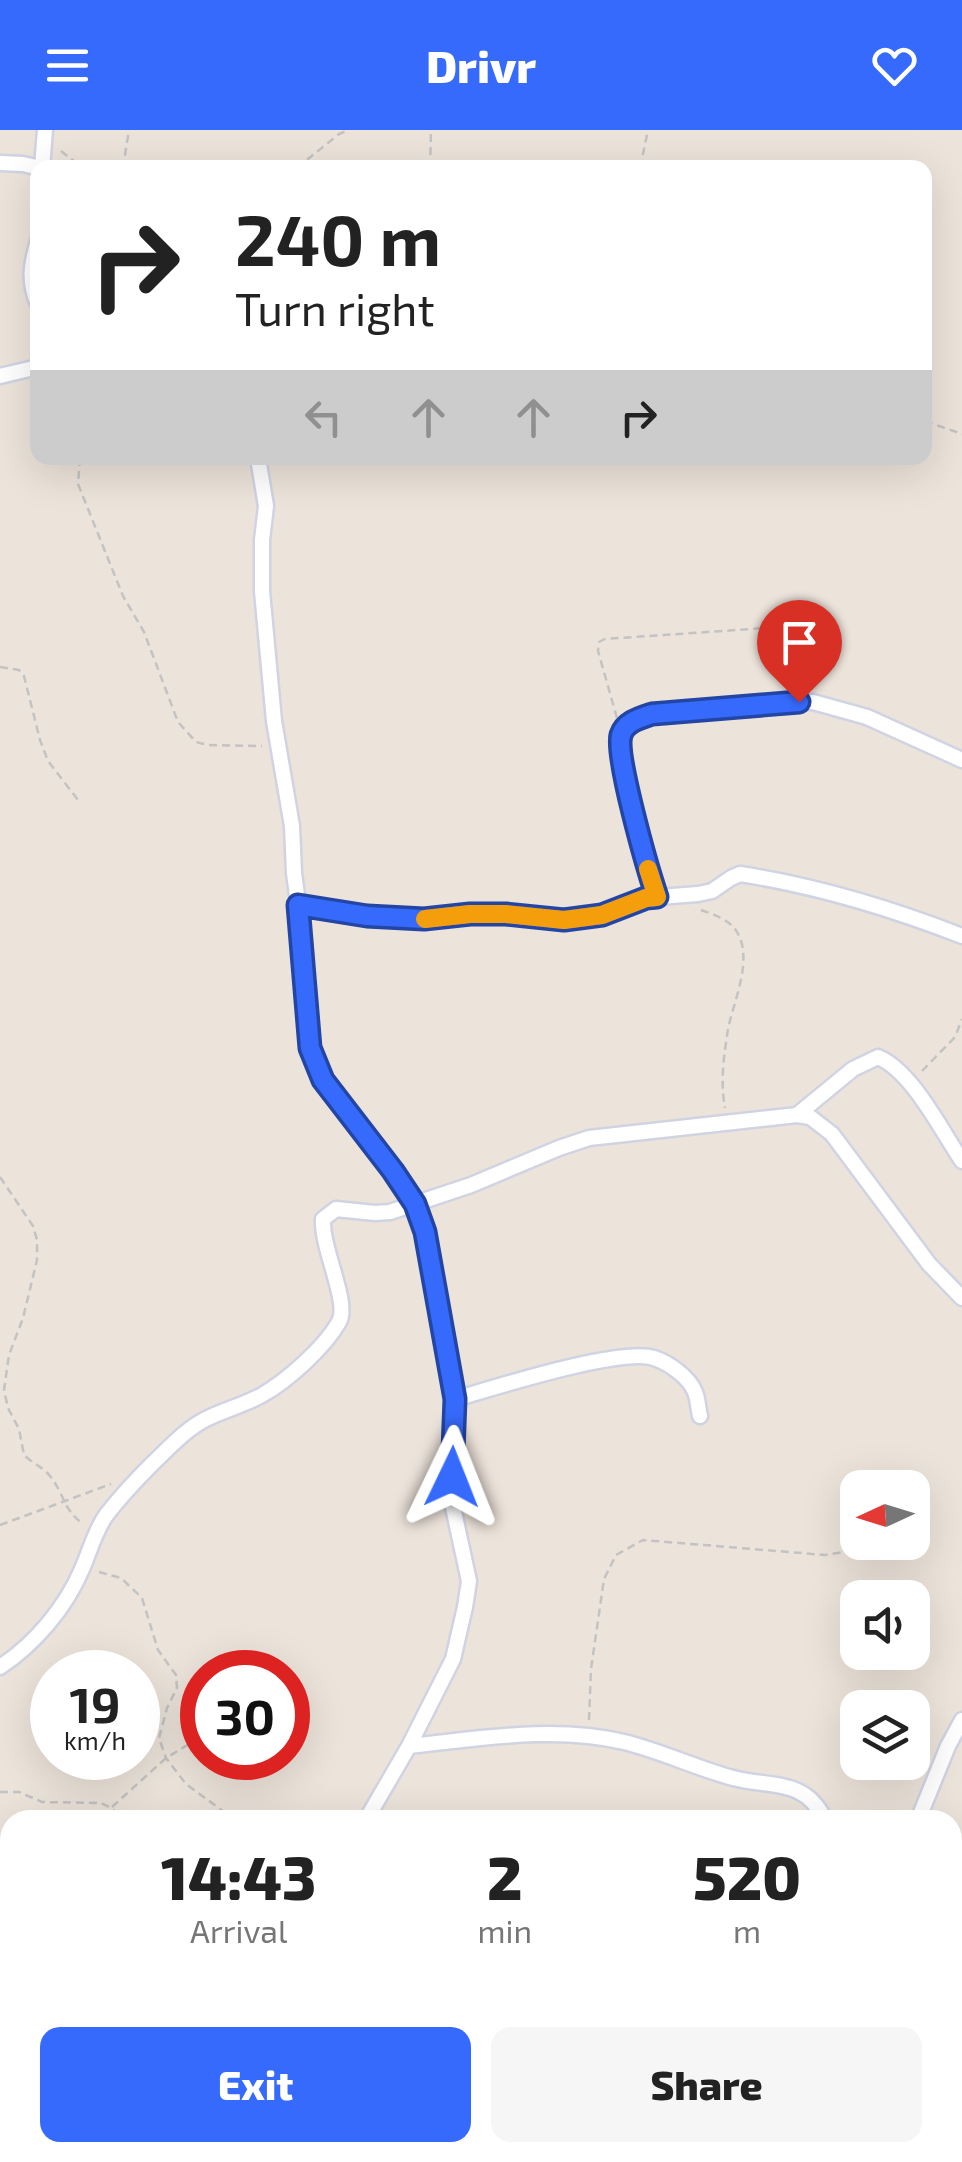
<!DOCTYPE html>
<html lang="en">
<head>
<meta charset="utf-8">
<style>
  body { margin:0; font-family:"Exo 2",sans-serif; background:#f6f6f6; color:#222; height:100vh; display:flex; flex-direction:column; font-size:38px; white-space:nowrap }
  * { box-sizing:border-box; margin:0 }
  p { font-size:32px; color:#767676 }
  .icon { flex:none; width:55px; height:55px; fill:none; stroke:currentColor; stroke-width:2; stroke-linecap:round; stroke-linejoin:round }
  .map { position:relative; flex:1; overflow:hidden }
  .panel { position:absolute; left:0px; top:1680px; width:962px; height:352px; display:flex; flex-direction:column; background:#fff; border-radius:30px 30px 0 0; box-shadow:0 10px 40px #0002 }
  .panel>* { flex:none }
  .banner { position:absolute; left:30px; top:30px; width:902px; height:305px; border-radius:20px; box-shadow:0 10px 40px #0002; background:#fff; color:#222; overflow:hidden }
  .needle { width:65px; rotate:266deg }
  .fabs { position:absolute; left:840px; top:1340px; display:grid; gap:20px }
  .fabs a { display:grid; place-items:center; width:90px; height:90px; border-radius:20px; background:#fff; box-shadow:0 10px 40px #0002; font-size:50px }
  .speed { position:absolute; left:30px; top:1520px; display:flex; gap:20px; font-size:50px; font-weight:700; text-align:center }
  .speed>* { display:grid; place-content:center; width:130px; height:130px; border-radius:50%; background:#fff; box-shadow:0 10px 40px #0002; line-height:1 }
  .speed small { font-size:25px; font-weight:400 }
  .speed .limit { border:15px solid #d22; background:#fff; color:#111 }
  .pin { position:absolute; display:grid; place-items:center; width:85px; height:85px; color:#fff; margin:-102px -42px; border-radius:50% 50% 50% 0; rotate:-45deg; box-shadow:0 0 10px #0007 }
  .pin .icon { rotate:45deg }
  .me { position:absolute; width:110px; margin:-55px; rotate:2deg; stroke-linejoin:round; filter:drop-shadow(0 0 8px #0008) }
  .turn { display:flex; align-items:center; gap:35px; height:210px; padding:0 40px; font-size:45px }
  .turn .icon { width:130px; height:130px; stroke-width:2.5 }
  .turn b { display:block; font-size:70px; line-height:85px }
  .lanes { display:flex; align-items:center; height:95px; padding:0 40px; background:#0003; justify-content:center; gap:50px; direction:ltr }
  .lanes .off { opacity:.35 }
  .eta { display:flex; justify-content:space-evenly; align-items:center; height:170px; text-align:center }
  .eta b { font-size:60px; font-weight:800; line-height:70px }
  .button { display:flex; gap:20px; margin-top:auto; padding:20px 40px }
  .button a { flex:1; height:115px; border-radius:20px; background:#366afc; color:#fff; font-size:40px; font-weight:800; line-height:115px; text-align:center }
  .button a+a { background:#f6f6f6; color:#222 }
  header { display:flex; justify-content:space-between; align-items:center; height:130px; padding:0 40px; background:#366afc; color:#fff; font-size:45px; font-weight:800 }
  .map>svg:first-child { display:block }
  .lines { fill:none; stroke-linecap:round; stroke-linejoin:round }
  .minor-casing { stroke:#d0d4e2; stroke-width:19 }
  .path { stroke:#c3c3c3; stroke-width:2.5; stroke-dasharray:8 5; stroke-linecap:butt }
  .minor { stroke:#fff; stroke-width:14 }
  .route-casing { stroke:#2345a4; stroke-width:25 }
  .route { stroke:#366afc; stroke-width:18 }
  .slow { stroke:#f59e0b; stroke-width:18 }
</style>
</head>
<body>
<header><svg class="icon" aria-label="menu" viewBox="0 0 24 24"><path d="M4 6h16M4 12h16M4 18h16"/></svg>Drivr<svg class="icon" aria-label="heart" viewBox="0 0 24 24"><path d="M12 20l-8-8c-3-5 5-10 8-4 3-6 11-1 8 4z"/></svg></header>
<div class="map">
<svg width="962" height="2032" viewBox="0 0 962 2032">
  <rect width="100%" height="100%" fill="#ece3da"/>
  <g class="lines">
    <defs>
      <path id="minor" d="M0,33L23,34L40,38
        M42,38L45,0
        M38,111C31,134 28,151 38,174
        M0,246L38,237
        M258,328L266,376L262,410V461L274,591L292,696L294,743L302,803L310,918L323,950L393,1041L415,1074L425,1101L455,1269L451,1368L469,1451L465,1477L453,1529L409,1616L366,1690
        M657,767L644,725L620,618L621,603L636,589L653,584L782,572H813L867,587L962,630
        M298,775L367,786L424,789L471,784H507L565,790L602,785L646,768L698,764L712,761L731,748L740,744C817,756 890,778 962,806
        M797,985L853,939L878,927C912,941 941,1000 962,1031
        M455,1269C493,1258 621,1217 654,1228C669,1233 689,1247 695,1262C698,1269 698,1278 700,1286
        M0,1537C35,1514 66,1477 82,1439C90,1421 95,1400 107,1384C121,1366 138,1348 153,1333C170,1317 186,1299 206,1289C224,1280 244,1275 262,1265C287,1251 324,1218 339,1192C350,1173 321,1118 323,1089L336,1079L375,1083L390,1082L471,1055L559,1018L589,1008L797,985L810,987L832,1004L929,1134L962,1168
        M409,1616C479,1609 554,1595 624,1612C661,1621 696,1638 733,1648C772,1658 805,1648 825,1690
        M918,1690L948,1616L962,1590
        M0,1935L10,1940
        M206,2022L230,2032
        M98,2032L108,2022
        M372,2032L375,2022
        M835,2032L838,2022"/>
    </defs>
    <use href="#minor" class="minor-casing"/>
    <path class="path" d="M61,21L75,32L89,38
      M121,38L124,31L129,0
      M297,38L339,4L349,0
      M430,38L431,0
      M640,38L648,0
      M925,291L962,304
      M80,328L78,354L123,466L144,502L178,592L196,612L208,615L262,616
      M0,537L19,540L24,546L40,610L48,631L78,670
      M617,588L598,521L599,512L605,509L766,498C784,511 789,534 794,554
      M701,780C713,784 727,789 735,799C755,826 734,870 728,899C724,925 720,952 725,978
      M922,941L955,907L962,889
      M0,1047L33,1096L37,1110V1130L23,1188L9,1225L4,1260L8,1278L19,1299L24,1325C32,1333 43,1337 50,1346C65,1365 62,1378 83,1394
      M0,1395L111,1354
      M99,1442L121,1448L142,1468L158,1520L176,1545L177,1558L167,1578L159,1608L166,1628L186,1654L231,1687L240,1690
      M589,1590L591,1539L604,1449L616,1425L643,1410L825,1425L869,1418
      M0,1662H19L42,1672L101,1673L111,1678L125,1690
      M112,1677L166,1628L189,1614L202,1601
      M262,1690H282"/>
    <use href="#minor" class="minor"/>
  </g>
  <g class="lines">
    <defs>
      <path id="route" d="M452,1347L455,1269L425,1102L415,1074L393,1041L323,950L310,918L298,775L367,786L424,789L470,784H506L564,790L602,785L646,768L657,767C648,740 615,626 621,605C625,592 640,588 652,584L799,572"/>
    </defs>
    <use href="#route" class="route-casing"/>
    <use href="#route" class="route"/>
    <path class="slow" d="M425,789L470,784H506L564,790L602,785L646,768L657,767L648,739"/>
  </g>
</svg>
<div class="fabs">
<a><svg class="needle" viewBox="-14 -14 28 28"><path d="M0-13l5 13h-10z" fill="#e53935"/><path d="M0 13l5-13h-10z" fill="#767676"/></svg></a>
<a><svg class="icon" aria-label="sound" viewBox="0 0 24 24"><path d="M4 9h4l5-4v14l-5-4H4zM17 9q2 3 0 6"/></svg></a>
<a><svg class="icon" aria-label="layers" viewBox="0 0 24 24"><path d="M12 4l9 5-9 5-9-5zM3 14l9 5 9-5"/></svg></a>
</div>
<div class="speed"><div>19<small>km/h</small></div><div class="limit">30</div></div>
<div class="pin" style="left:799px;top:572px;background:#d93025"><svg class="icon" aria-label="arrive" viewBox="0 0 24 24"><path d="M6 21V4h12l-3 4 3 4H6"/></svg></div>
<svg class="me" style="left:452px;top:1347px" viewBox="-20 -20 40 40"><path d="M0-17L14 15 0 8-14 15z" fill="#366afc" stroke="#fff" stroke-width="4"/></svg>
<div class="banner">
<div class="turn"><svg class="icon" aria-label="right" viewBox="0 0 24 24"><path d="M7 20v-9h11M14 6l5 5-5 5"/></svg><div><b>240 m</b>Turn right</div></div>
<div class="lanes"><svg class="icon off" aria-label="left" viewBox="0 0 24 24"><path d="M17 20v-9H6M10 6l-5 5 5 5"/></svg><svg class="icon off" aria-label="ahead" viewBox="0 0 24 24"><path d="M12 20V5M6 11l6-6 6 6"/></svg><svg class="icon off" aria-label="ahead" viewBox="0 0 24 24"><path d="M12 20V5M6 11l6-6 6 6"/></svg><svg class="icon" aria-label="right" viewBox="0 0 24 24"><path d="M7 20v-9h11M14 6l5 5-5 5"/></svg></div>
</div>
<section class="panel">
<div class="eta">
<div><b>14:43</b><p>Arrival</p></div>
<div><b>2</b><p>min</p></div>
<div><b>520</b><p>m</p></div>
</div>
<div class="button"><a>Exit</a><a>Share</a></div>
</section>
</div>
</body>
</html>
